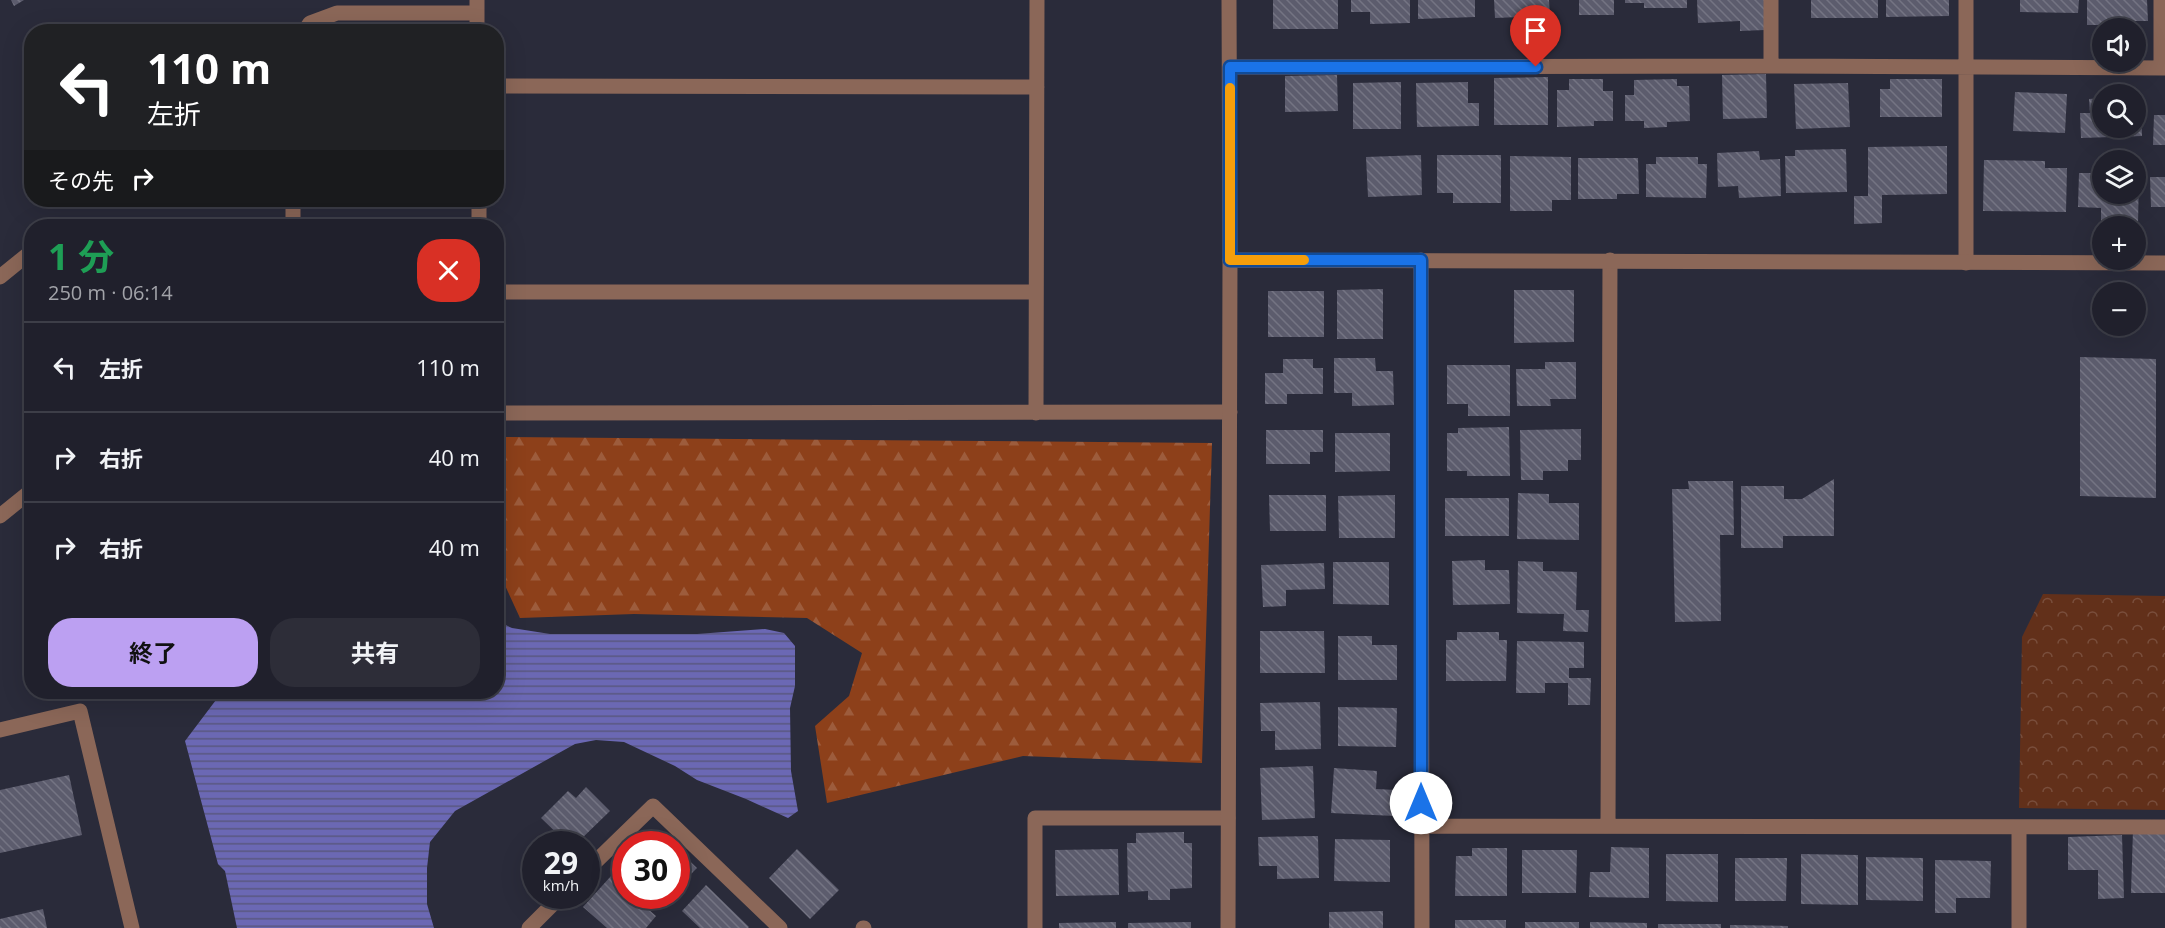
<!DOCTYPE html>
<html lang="ja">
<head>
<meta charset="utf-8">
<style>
  body { margin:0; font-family:"Open Sans","Noto Sans JP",sans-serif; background:#2d2d38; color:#f1f3f6; height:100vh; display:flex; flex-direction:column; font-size:22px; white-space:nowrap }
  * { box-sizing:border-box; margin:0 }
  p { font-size:20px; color:#a2a3a9 }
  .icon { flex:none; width:33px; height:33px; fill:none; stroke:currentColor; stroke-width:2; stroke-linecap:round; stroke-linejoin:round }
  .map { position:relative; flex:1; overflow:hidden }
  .panel { position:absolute; left:24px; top:219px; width:480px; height:480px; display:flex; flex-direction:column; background:#20202c; border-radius:24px; box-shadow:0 6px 24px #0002,0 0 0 2px #3d3e48 }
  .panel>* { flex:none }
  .top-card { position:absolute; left:24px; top:24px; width:480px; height:183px; border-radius:24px; box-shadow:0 6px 24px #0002,0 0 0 2px #3d3e48; background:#202124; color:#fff; overflow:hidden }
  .controls { position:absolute; left:2092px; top:18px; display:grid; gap:12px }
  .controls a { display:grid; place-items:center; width:54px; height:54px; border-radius:50%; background:#20202c; box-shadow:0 6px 24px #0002,0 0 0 2px #3d3e48; font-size:30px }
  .speed { position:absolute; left:522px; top:831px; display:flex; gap:12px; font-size:30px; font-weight:700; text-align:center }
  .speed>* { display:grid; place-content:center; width:78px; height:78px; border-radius:50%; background:#20202c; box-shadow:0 6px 24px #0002,0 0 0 2px #3d3e48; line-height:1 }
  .speed small { font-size:15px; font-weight:400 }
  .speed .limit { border:9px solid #d22; background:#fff; color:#111 }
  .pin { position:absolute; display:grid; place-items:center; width:51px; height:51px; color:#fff; margin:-62px -26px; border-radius:50% 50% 50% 0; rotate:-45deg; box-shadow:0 0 6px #0007 }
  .pin .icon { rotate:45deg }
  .me { position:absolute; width:66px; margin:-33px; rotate:0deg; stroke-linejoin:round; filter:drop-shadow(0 0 4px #0008) }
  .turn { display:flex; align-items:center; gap:21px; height:126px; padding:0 24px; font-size:27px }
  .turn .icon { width:78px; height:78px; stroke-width:2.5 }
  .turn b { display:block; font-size:42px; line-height:51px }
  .then { display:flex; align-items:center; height:57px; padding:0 24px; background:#0003; gap:12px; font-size:22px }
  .round { display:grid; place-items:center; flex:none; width:63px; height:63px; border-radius:24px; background:#2d2d38 }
  .summary { display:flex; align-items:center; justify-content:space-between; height:102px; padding:0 24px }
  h1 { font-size:36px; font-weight:700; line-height:45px; color:#1e9e55 }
  .button { display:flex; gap:12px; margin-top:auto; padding:12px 24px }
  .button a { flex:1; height:69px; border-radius:24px; background:#bca0f2; color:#111; font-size:24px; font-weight:700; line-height:69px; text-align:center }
  .button a+a { background:#2d2d38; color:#f1f3f6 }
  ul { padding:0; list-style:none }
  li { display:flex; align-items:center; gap:18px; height:90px; padding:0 24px; border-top:2px solid #3d3e48 }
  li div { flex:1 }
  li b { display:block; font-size:22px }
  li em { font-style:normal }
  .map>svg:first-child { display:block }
  .forest { fill:url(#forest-firs) }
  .park { fill:url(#park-crowns) }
  .water { fill:url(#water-rules) }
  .building { fill:url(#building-back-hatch) }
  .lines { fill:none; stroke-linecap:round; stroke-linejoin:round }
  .minor { stroke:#8b6758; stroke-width:15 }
  .tertiary { stroke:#8b6758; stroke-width:15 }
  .route-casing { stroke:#114b97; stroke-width:15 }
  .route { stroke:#1a73e8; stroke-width:10 }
  .slow { stroke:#f59e0b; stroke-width:10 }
</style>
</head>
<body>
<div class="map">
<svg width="2165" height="928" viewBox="0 0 2165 928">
  <defs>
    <pattern id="forest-firs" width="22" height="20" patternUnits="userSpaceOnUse" patternTransform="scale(1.5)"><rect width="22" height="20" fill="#8d401a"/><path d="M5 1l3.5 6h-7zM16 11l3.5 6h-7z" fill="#9d5c3c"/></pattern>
    <pattern id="park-crowns" width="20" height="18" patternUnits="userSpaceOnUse" patternTransform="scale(1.5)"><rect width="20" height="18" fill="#62301a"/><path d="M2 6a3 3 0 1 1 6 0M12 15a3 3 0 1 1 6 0" fill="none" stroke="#794e3c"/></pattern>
    <pattern id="water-rules" width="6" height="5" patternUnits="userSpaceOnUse" patternTransform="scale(1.5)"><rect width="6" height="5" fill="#6b68b4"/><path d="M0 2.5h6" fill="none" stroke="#59587f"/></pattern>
    <pattern id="building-back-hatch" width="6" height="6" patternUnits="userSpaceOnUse" patternTransform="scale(1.5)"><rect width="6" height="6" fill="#5c5c6d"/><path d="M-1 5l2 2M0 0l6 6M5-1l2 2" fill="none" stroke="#747483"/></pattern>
  </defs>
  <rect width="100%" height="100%" fill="#2a2b3a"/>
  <path class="forest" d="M497,437L1212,443L1202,763L1023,756L827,803L815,726L849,696L862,653L807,618L634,614L520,618L497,568Z"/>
  <path class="park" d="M2043,594L2165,596V810L2019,808L2022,637Z"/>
  <path class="water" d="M497,621L512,628L550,634H697L765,629L784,633L795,646V686L790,708L791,771L798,811L788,818L746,799L697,780L675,766L624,742L596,740L575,744L455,811L430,842L427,868V904L434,928H237L225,871L218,864L185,741L222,692H496Z"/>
  <path class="building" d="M11,0H24L14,6Z
    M1273,0H1338V29H1273Z
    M1351,0H1410V23L1370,24V12H1351Z
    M1418,0H1475V17L1418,19Z
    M1494,0H1549L1550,16L1495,18Z
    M1579,0H1614V15H1579Z
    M1625,0H1687V8H1644V3H1625Z
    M1697,0H1764L1765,30L1740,31V21L1698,23Z
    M1811,0H1878V18H1811Z
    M1886,0H1949V16L1886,17Z
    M2020,0H2079L2078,13L2020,12Z
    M2087,0H2147L2148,21H2134L2133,28H2112V25H2087Z
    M1766,74L1767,118L1723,119L1722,75Z
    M1337,75L1338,111L1285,112V76Z
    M1548,77V125H1494V78Z
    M1569,79H1603V91H1613V121H1594V126L1557,127V90H1569Z
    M1677,79V86H1689L1690,121L1667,122V127L1644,128V121H1625V95H1634V80Z
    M1890,79H1942V117H1880V89H1890Z
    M1401,82V129H1353V83Z
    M1468,82V103H1479V126L1417,127L1416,83Z
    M1848,83L1850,127L1796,129L1794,84Z
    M2015,92L2067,94L2065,133L2013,131Z
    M2136,97H2141L2142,136L2081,138L2080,113H2090L2089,99L2103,98V128H2136Z
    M2154,115H2165V145H2153Z
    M1947,146V194L1882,195V223L1854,224V196H1868V147Z
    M1846,149L1847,192L1786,193L1785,156H1795V150Z
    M1759,151L1760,160L1780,159L1781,196L1739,198L1738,186L1718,187L1717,153Z
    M1421,155L1422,195L1368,197L1366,157Z
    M1437,155H1501V203H1453V193H1437Z
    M1510,156L1571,157V200H1552V211H1510Z
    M1656,157H1698V164H1707L1706,198L1646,197V164H1656Z
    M1578,158H1638L1639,194H1617V199H1578Z
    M1984,160L2045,161V168H2067L2066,212L1983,211Z
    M2079,173H2103V194H2136V174H2139L2138,225L2101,224V208L2078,207Z
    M2150,177H2165V207H2151Z
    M1383,289V339H1337V290Z
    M1514,290H1574V342L1514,343Z
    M1268,291H1324V337H1268Z
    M2080,357L2156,359V498L2080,496Z
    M1334,358H1375L1376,371H1393L1394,405L1352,406V393H1334Z
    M1283,359H1313V368H1323V394H1287V404H1265V373H1283Z
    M1545,362H1576V399H1550L1551,406H1517L1516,369H1545Z
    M1447,365H1510V416H1468V404H1447Z
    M1509,427L1510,476H1467V471H1447V433H1458V428Z
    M1581,429V460H1568V471H1543V480H1521L1520,430Z
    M1266,430H1323V452H1310V464H1266Z
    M1335,433H1390V471L1335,472Z
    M1834,479V536H1783V548H1741V486H1784V499H1802Z
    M1688,481H1733L1734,535H1720L1721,621L1675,622L1672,489H1689Z
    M1518,493L1549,494V503H1579V540L1517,539Z
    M1269,495H1326V531H1270Z
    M1395,495V538H1339L1338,496Z
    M1445,498H1509V536H1445Z
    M1485,560V570H1509L1510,604L1453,605L1452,561Z
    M1518,561L1543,562V571L1577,572L1576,610H1589L1588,632L1563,631L1564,614L1517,613Z
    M1333,562H1389V605L1333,604Z
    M1324,563L1325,589L1286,590V606L1263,607L1261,565Z
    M1260,631H1324L1325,673H1260Z
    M1457,632H1499V640H1507L1506,681H1446V640H1457Z
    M1338,636H1372V645H1397V680H1338Z
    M1517,641L1584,642V668H1569V678H1591L1590,705H1568V683H1545V693H1516Z
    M1320,702L1321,749L1275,750V731H1261L1260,703Z
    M1338,707L1397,708L1396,747L1338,746Z
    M1313,766L1315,818L1262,820L1260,768Z
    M1334,768L1377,771L1376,789L1397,790L1395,816L1331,813Z
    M69,775L82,835L0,853V790Z
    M586,787L610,811L576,844H568L541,818L568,791L576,798Z
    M2133,830L2165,831V893H2131Z
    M660,831L673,844H647Z
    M1184,832V843H1192V888L1170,889V900H1148V891L1128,892L1127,843H1136V833Z
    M2122,835L2124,898L2098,899V870H2068V837Z
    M1318,836L1319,878L1277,879V866H1259L1258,837Z
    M1335,839L1390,840V882L1334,881Z
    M1611,847L1649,848V898L1589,897L1590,872H1610Z
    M676,848L697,868L676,889Z
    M1472,848H1507V896H1455L1456,856H1472Z
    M797,849L839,890L810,919L769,878Z
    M1118,849L1119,895L1056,896L1055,850Z
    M1522,850H1577L1576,893H1522Z
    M1666,854H1718V902L1666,901Z
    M1801,854L1858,855V905L1801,904Z
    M1866,857L1923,858V901L1866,900Z
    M1735,858H1787L1786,901H1735Z
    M1935,860L1991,861L1990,898H1956V913H1935Z
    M611,876L626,888V896H633L656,916L646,928H607L583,907Z
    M706,885L749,927L748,928H700L682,911Z
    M43,909L47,928H0V919Z
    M1383,911V928H1329V912Z
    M1455,920H1506V928H1455Z
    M1116,922V928H1059V923Z
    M1191,922V928H1128V923Z
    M1525,922H1579V928H1525Z
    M1590,922L1647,923V928H1590Z
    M1658,924H1721V928H1658Z
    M1730,925L1788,926V928H1730Z"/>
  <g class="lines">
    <path class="minor" d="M477,0V32
      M1229,0L1230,260
      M1966,0V263
      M2161,0V68
      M304,32L310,23L337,13H477
      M1771,66V0
      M1230,67L1771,66L2165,68
      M496,86L1037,87
      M293,200V226
      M479,200V226
      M1421,260L1422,928
      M0,277L32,251
      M496,292H1036
      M496,413L1230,412
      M1036,413L1037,0
      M0,516L32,490
      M0,730L80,711L132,928
      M1421,826L2165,827
      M1608,826L1610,260
      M2019,827V928
      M586,871L653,806L780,928
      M529,928L561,896
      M863,928H864
      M1035,928V818H1228"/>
    <path class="tertiary" d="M1228,928L1230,260L2165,263"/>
  </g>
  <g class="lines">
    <defs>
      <path id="route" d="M1421,803V260H1230V67H1536"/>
    </defs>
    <use href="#route" class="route-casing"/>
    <use href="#route" class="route"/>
    <path class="slow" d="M1230,88V260H1304"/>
  </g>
</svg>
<div class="controls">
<a><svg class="icon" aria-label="sound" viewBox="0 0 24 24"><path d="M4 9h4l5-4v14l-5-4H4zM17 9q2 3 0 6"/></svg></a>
<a><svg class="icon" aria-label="search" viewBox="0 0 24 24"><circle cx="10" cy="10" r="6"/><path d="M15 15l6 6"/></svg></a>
<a><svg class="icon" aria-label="layers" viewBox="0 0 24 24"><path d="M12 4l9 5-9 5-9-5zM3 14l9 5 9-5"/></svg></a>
<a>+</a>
<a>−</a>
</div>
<div class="speed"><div>29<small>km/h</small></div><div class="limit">30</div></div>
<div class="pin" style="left:1536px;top:67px;background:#d93025"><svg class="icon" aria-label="arrive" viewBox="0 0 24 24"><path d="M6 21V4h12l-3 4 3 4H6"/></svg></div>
<svg class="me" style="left:1421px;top:803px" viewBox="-20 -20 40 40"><circle r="19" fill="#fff"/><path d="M0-13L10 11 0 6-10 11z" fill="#1a73e8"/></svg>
<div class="top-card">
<div class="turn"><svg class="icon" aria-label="left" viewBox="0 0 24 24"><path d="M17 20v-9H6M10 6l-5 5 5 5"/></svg><div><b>110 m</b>左折</div></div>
<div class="then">その先<svg class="icon" aria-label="right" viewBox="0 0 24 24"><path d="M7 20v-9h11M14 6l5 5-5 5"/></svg></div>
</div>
<section class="panel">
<div class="summary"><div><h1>1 分</h1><p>250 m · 06:14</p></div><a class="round" style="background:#d93025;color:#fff"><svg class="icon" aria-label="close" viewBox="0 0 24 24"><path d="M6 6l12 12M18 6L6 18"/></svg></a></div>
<ul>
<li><svg class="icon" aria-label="left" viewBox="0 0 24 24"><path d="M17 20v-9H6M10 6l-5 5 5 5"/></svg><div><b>左折</b></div><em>110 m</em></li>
<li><svg class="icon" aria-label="right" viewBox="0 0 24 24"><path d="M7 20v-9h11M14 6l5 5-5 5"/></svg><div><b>右折</b></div><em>40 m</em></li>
<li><svg class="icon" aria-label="right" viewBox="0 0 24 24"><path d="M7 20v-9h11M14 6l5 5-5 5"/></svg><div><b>右折</b></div><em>40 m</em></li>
</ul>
<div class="button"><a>終了</a><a>共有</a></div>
</section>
</div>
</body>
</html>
